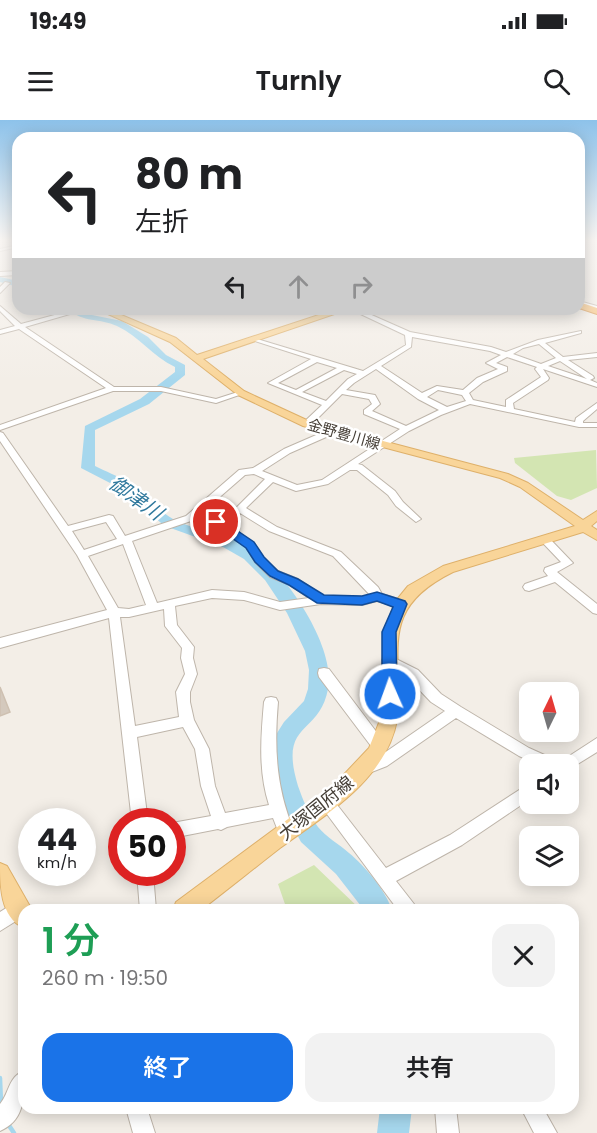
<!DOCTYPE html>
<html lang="ja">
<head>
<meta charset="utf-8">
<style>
  body { margin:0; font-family:Poppins,"Noto Sans JP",sans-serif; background:#f2f2f2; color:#202124; height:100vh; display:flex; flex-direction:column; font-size:22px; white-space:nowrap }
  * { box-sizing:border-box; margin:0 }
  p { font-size:20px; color:#757577 }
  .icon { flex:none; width:33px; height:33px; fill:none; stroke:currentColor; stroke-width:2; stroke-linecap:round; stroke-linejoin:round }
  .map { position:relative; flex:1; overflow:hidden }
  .details { position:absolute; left:18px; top:784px; width:561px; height:210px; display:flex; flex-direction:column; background:#fff; border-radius:18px; box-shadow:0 3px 15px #0003 }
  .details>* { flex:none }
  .guide { position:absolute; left:12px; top:12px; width:573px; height:183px; border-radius:18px; box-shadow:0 3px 15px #0003; background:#fff; color:#202124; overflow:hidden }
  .needle { width:39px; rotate:5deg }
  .fabs { position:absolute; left:519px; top:562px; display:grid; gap:12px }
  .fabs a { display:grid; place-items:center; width:60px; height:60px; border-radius:12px; background:#fff; box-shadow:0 3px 15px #0003; font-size:30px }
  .speed { position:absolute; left:18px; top:688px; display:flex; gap:12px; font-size:30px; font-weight:700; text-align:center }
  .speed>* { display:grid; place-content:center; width:78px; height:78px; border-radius:50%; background:#fff; box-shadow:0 3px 15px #0003; line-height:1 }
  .speed small { font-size:15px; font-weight:400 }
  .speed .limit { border:9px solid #d22; background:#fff; color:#111 }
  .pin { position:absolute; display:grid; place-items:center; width:51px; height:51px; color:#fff; margin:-26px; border:3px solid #fff; border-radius:50%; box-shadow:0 2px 6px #0007 }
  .me { position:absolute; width:66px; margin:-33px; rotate:358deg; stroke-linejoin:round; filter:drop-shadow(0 0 4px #0008) }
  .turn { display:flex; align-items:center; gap:21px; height:126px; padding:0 24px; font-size:27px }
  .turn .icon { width:78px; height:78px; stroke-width:2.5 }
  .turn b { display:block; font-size:42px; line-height:51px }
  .lanes { display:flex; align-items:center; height:57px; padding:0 24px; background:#0003; justify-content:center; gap:30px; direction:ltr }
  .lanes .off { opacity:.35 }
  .round { display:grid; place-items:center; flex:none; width:63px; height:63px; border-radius:18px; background:#f2f2f2 }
  .headline { display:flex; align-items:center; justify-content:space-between; height:102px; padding:0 24px }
  h1 { font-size:36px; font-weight:600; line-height:45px; color:#1e9e55 }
  .primary-button { display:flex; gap:12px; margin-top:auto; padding:12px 24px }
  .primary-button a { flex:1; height:69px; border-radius:18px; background:#1a73e8; color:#fff; font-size:24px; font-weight:600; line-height:69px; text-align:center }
  .primary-button a+a { background:#f2f2f2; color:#202124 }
  .status { display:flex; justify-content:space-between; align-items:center; height:42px; padding:0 30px; background:#fff; direction:ltr }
  .status svg { height:16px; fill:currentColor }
  header { display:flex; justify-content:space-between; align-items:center; height:78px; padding:0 24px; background:#fff; font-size:27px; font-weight:600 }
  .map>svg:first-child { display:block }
  .green { fill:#d3e5b2 }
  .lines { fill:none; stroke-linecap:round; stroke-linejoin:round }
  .stream { stroke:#a6d7ed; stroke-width:4.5 }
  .river { fill:#a6d7ed; fill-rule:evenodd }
  .building { fill:#d4c9bd; stroke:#cec0b1; stroke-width:1.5 }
  .minor-casing { stroke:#beb5aa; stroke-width:2 }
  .major-casing { stroke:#deb06a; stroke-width:2 }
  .highway-casing { stroke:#d68f3e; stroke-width:2 }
  .minor { fill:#fff; fill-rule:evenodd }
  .major { fill:#f9d599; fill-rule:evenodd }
  .highway { fill:#f7bc6e; fill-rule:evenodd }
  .route { fill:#1a73e8; stroke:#114b97; stroke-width:1.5 }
  .labels { text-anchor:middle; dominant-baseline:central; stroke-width:5; stroke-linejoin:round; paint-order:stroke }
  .far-street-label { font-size:15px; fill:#453e36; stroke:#fff }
  .street-label { font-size:18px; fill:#453e36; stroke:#fff }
  .water-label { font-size:20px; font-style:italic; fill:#30799d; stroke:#fff }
</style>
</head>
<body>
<div class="status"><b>19:49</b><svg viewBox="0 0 49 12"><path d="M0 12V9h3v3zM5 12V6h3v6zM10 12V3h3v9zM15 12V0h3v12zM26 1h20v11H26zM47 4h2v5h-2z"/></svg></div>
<header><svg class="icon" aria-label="menu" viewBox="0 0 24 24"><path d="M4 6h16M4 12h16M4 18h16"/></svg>Turnly<svg class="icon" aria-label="search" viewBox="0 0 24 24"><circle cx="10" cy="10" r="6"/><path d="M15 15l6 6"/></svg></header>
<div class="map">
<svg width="597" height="1013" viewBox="0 0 597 1013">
  <rect width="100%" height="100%" fill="#f3eee7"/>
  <path class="green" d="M596,330L597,368L571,380L557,376L515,343L514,338Z
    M314,745L361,790H287L278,764Z"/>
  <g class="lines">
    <path class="stream" d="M0,958L1,983
      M8,1004L14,1013"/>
    <path class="river" d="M0,157L18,161V167L0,162Z
      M68,189H79L87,194L122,201L148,217L166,235L185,245V255L149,284L95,310V346C106,352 117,355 127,362C143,374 156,389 173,399C196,411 223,413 246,425C282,446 337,526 328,569C319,617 278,600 298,666C303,680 309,695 318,707C326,717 339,724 349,733C365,746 386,771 392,790H364L336,754L301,722L283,688L273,656L270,637L272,621L284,602L304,581L308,569L309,550L305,531L287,493L265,460L244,439L223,427L165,406L112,364L81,348L85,306L140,279L175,252V247C153,237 139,216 117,206C100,198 83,203 68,189Z
      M380,988H412L409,1013H377Z"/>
  </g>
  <path class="building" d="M0,567L10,592L0,596Z"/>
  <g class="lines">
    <defs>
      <path id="minor" d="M18,125V127L0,131V129Z
        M18,151V155L0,156V152Z
        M5,162L10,163L0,173V167Z
        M579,181L597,186V190L579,185Z
        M0,186L21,204L77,189H87L25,207L114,267H161L216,279L241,271L245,273L216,283L161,271H113L0,310V305L106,268L19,209L0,214V210L15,206L0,191Z
        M22,189H42L24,192Z
        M350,189H358L410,212L491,227L506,232L538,220L581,211V213L545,223L563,237L597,233V237L568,240L593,256L594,258L590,260L597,263V267L543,249L549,258L548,260L513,283L514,289L575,302L576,298L597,283V289L583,301V303H597V307H579L470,284L441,295L409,311L358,344L362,345L395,371L403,382L421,399L416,402L396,386L388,375L357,350H350L328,364L296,371L273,362L246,388L277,407L341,432L378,467L382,474L405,481L407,484L401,488L377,481L362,485L321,484L280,490L244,480L212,478L175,486L177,505L194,527L193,538L197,554L190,572V582L194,600L209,629L215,666L225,693L269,685C258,651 261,616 264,582L266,578L271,577L276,578L278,582C274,628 276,668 294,711L292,716L286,718L280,716L273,698L227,707L221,710L218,709L172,718V703L211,696L201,666L195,629L183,607L137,617L148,702H132L109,498L0,528V518L107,490L77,435L0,321V312L3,313L68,406L109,395L113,396L125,416L186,396L239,350L253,348L284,329L330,309L333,310V314L290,333L262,351L297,365L322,360L400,309L364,294V290L372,284L369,279L342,274L310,306H304V302L322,285L268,263L311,239L252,220L257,219L363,251L406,225L405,215ZM412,217L490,231L501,235L486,243L498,249L477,258L463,270L437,266L422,273L381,246L411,227ZM539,224L556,238L541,244L513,234L523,228ZM507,237L537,247L535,249L541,257L506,280V287L473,280L469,273L483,262L507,251V247L496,243ZM560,241L587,259L548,246ZM317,242L337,248L296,270L278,263ZM376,249L418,279L439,290L406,306L372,291L380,284L375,275L346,270L354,263ZM344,250L357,254L348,259L326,281L302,272ZM438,270L462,275L466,281L447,287L427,277ZM254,354L265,359L237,387L219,398L198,396L245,355ZM240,393L269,411L333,436L370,475L362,477L323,476L298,459L278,451L263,438L254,423L224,403ZM191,401L212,403L246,427L255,442L270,457L290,465L309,478L280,482L244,472L212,470L157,483L132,421ZM106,402L117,419L84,430L72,411ZM123,424L146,485L129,489L118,488L88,436ZM164,489L165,506L182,528L181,538L185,554L176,572L179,597L135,606L120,497H129Z
        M545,417L549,418L573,443L557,452L597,484V494L593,493L555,462L529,471L525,470L523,467L525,464L548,456L544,451L545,448L561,442L540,420Z
        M388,535L418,550L441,574L461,587L529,628L560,642L597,618V632L568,650V645H539L519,636L456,598L387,646L364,655L359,654L357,649L359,644L377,638L445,591L431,582L408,558L384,543L382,540L384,537Z
        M324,548L329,549L384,622L386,626L384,630L379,632L374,630L319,557L318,553L319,549Z
        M530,663V679L462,725L396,761L414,784L416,790H398L318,682L321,677L326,675L331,677L386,748L450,715Z
        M137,753H153L156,790H140Z
        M19,780L25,783L28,789L24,790V796L0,811V792Z
        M24,951C24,975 26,1000 0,1011V984C10,972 8,957 24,951Z
        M126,988H147L155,1013H133Z
        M435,988H456L459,1013H437Z
        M521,988H543L557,1013H534Z"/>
      <path id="major" d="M12,120H18V123Z
        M97,189H107L176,218L197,235L337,189H349L203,239L244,271L311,302L508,354L528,363L583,400L597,391V401L591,406L597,410V420L583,412L453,452C376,490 404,531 397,600C386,660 325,695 280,728C253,749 227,770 201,790H173L176,782L334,665L369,628L380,600L384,512L395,482L408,466L443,446L575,406L520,367L500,358L303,306L238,275L170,222Z
        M0,743L7,746L32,790H24V808C0,798 0,764 0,743Z"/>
      <path id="highway" d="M579,182L597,188V194L579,188Z"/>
    </defs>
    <use href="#minor" class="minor-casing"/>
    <use href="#major" class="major-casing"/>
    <use href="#highway" class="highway-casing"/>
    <use href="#minor" class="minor"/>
    <use href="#major" class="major"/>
    <use href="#highway" class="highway"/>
  </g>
  <linearGradient id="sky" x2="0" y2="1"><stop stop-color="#8dc2ea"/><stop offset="0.46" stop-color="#faf7f4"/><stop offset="1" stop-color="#faf7f4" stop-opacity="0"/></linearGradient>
  <rect width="597" height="261" fill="url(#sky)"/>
  <path class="route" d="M212,399H220L254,422L264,437L278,451L298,459L324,475L362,476L377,472L405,481L407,484L396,512L397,574L395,578L390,580L382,574V512L393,487L377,481L362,485L317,483L289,465L270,456L255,442L246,428L212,404Z"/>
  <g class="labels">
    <g class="far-street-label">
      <text transform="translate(344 314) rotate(16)">金野豊川線</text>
    </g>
    <g class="street-label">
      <text transform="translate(316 688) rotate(-39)">大塚国府線</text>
    </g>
    <g class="water-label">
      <text transform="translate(136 378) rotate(35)">御津川</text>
    </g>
  </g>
</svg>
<div class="fabs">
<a><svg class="needle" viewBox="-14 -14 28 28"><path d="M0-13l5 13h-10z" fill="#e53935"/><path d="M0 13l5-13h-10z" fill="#757577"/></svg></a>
<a><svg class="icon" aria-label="sound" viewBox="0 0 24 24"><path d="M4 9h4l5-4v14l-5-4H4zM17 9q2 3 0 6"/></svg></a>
<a><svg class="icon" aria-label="layers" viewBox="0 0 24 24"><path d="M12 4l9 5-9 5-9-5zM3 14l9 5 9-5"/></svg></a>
</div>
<div class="speed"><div>44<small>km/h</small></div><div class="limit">50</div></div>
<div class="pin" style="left:216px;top:402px;background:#d93025"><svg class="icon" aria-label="arrive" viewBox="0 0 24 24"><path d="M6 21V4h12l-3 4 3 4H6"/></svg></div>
<svg class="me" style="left:390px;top:574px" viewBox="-20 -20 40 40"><circle r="17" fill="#1a73e8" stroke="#fff" stroke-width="3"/><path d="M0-11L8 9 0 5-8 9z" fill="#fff"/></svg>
<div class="guide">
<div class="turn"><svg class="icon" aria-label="left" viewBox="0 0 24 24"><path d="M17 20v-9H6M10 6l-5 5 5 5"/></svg><div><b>80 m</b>左折</div></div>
<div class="lanes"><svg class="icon" aria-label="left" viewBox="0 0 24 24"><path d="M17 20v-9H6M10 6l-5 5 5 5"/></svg><svg class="icon off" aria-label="ahead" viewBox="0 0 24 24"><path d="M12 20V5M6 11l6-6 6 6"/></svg><svg class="icon off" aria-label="right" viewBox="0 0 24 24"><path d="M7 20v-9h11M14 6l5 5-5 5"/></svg></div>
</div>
<section class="details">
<div class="headline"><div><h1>1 分</h1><p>260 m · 19:50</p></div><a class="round"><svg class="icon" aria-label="close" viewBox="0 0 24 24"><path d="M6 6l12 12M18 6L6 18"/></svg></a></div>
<div class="primary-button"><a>終了</a><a>共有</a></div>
</section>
</div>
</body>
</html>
